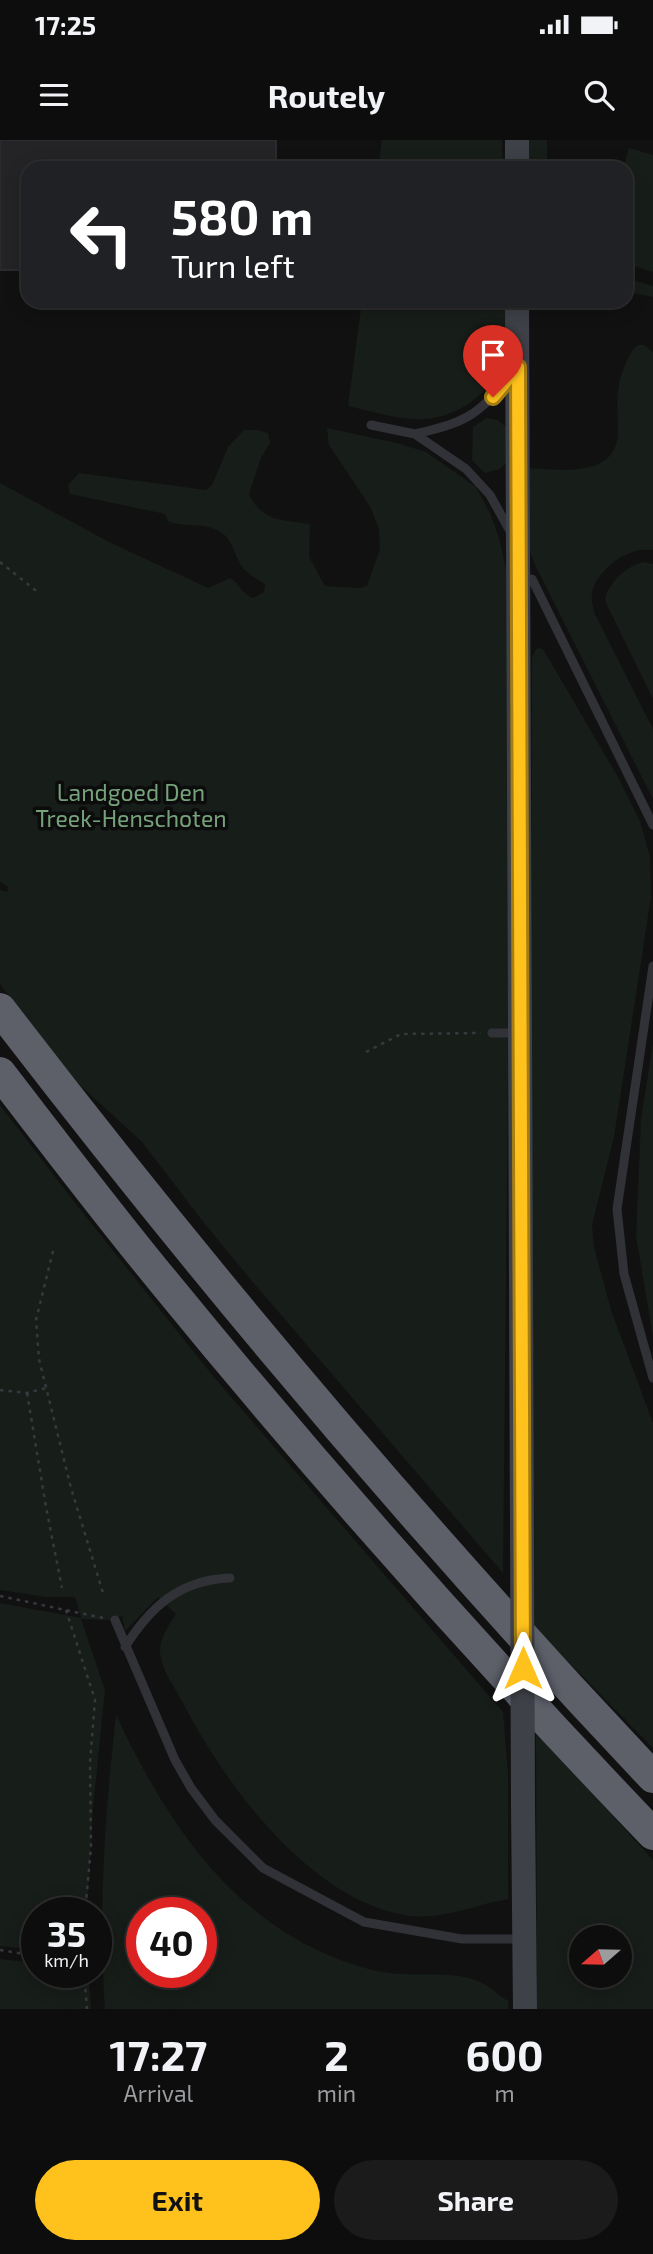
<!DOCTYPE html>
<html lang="en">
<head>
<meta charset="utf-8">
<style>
  body { margin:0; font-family:"Exo 2",sans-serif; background:#1b1b1c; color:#f1f3f6; height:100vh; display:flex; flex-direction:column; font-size:26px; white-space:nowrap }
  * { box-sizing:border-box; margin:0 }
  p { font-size:23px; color:#9a9c9e }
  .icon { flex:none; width:38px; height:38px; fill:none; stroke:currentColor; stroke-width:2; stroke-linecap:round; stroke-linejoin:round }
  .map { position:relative; height:1869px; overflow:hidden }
  .details { display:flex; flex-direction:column; background:#0d0d0e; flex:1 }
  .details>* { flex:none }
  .top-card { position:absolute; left:21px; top:21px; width:612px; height:147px; border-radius:21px; box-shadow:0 4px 18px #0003,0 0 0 2px #2d2d2e; background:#202124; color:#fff; overflow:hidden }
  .needle { width:46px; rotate:250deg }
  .tools { position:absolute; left:569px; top:1785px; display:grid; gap:14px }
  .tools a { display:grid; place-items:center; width:63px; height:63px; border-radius:50%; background:#0d0d0e; box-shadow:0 4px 18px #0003,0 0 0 2px #2d2d2e; font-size:35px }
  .speed { position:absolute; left:21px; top:1757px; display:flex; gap:14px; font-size:35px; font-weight:700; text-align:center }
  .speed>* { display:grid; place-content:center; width:91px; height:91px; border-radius:50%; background:#0d0d0e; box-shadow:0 4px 18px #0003,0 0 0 2px #2d2d2e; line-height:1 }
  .speed small { font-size:18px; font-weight:400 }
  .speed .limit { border:10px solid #d22; background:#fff; color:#111 }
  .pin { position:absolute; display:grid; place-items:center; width:60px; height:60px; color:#fff; margin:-72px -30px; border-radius:50% 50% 50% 0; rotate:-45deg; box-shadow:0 0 7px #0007 }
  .pin .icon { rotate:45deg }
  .me { position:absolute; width:77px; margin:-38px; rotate:0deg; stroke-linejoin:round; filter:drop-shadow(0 0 5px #0008) }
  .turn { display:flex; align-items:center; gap:24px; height:147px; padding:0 35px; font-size:32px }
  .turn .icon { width:91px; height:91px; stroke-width:2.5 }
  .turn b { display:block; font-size:49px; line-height:60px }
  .eta { display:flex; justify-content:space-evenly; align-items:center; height:119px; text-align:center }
  .eta b { font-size:42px; font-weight:700; line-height:49px }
  .primary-button { display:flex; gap:14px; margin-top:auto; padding:14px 35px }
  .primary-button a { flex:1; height:80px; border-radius:42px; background:#ffc11c; color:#111; font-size:28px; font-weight:700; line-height:80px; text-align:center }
  .primary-button a+a { background:#1b1b1c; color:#f1f3f6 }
  .status { display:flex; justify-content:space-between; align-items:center; height:49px; padding:0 35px; background:#0d0d0e; direction:ltr }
  .status svg { height:19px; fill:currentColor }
  header { display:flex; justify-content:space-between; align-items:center; height:91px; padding:0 35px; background:#0d0d0e; font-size:32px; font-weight:700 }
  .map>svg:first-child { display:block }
  .green { fill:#171d18; fill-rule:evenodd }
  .building { fill:#242427; stroke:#2b2b2f; stroke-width:2 }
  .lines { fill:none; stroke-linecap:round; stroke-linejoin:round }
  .path { stroke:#37393f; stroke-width:2.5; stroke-dasharray:3.5 5; stroke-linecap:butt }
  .lane { stroke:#313238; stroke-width:9 }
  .secondary { stroke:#3f4148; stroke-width:24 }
  .highway { stroke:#5d5f69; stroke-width:32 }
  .secondary-bridge { stroke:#3f4148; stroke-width:24 }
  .route-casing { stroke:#a67d12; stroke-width:18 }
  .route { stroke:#ffc11c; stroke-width:12 }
  .labels { text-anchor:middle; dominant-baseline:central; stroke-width:7; stroke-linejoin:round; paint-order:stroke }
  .park-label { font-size:23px; fill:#76a27b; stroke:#0c0c0d }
</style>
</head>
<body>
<div class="status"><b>17:25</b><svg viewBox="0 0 49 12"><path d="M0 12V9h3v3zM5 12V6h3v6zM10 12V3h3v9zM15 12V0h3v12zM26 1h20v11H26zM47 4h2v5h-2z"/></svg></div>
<header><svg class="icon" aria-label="menu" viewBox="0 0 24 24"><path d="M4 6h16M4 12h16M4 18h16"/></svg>Routely<svg class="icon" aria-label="search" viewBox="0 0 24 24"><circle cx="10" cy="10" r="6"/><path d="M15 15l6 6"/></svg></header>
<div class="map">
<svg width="653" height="1869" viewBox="0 0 653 1869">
  <rect width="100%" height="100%" fill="#111112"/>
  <path class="green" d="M382,0H502L503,28H378Z
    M529,0H547V28H529Z
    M629,8L653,15V132L627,124L626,28H623Z
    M626,138L653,146V157L627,152Z
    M362,161H505C505,178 509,200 504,215C495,251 460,277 424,279C400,281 372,271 348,266Z
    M638,205H644L653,212V410C630,406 603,426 594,446C590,455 592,465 595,474L653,589V659L534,423L530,412V328C562,330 617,338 618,292C618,271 615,253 622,233C626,223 630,211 638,205Z
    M486,278L497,280L508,288V321L500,329L485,333L472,320L473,287Z
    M327,288L401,304L426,312L476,347L490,373L499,398L506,429L508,935L503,1433L251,1140L201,1079L142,1002L71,937L0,844V750L7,752L8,747L0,741V343L109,402L208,448L230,438C241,444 240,453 253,458L264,452L265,444C259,440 251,436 246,431C233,419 235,398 217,390C201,382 183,388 168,381L165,374L70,354L68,345L79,333L206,350L212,345L228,307L244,290H257L268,293L270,303L261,318L249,354C262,382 283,380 310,384L309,417L325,446L360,448L367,446L380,409L379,390L371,368L329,305Z
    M643,422L653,424V559L605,461C607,443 627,426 643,422Z
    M539,508L543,509L618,637L640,681L650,716L651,757L614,997L592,1085L594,1107L611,1170L653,1283V1608L535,1488L531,938L532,517L536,509Z
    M653,903V1197L636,1096L641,979Z
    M0,965L79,1068L213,1236L503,1572L508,1633V1759C472,1765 437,1783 399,1774C306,1754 226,1645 184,1565C176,1549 162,1531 160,1513C159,1499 169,1485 176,1474L158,1457L125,1491L122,1476L110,1480L81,1479L105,1550L93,1668L87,1773H37V1810L0,1806V1463L81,1478L75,1457H45L0,1450Z
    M116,1575C171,1692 244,1799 377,1831C408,1838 441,1830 472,1839C487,1843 495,1853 508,1861V1869H105C98,1770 105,1674 116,1575ZM142,1773H201V1832H142Z
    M536,1592L653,1720V1869H537ZM581,1797H620V1836H581Z
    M0,1819L37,1823V1832H79L89,1840L91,1869H0Z"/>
  <path class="building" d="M0,0H276V28H28V130H0Z"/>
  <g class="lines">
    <path class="path" d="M0,422L39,453
      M366,912L401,894L481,893
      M53,1111L36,1180L39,1219L71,1348L103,1453
      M0,1250L27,1253L46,1248
      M27,1253L46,1367L62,1448
      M0,1456L103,1478
      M66,1470L95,1560L90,1622L91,1707L85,1773
      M0,1810L37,1816
      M84,1832L87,1869"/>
    <path class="lane" d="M371,285L415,294L466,329L490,355L510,391
      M415,294C467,282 477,276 511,235
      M521,439H532L653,685
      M653,826L617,1069L624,1134L653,1238
      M492,893H519
      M115,1480L175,1620L191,1648L215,1680L263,1728L364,1782L462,1799H523
      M125,1507C151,1466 180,1440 230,1438"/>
    <path class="secondary" d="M517,0V28
      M517,161L522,1391
      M523,1665L525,1869"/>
    <path class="highway" d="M0,869C205,1136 422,1393 653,1637
      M0,933C54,1003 107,1073 163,1141C319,1332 483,1517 653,1694"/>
    <path class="secondary-bridge" d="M522,1391L523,1665"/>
  </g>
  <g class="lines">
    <defs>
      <path id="route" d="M493,257L518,227L523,1528"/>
    </defs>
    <use href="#route" class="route-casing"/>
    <use href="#route" class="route"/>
  </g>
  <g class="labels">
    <g class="park-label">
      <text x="131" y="652">Landgoed Den<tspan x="131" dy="26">Treek-Henschoten</tspan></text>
    </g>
  </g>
</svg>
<div class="tools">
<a><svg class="needle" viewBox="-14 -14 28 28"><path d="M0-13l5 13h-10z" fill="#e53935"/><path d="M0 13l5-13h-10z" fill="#9a9c9e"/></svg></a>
</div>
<div class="speed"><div>35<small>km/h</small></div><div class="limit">40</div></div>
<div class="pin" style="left:493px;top:257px;background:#d93025"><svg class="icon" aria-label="arrive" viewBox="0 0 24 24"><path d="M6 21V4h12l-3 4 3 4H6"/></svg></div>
<svg class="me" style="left:523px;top:1528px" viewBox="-20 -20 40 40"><path d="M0-17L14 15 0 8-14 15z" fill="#ffc11c" stroke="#fff" stroke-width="4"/></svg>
<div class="top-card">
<div class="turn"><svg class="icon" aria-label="left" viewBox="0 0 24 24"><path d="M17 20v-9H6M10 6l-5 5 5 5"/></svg><div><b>580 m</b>Turn left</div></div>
</div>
</div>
<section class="details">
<div class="eta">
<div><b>17:27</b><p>Arrival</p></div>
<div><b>2</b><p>min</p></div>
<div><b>600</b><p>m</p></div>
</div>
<div class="primary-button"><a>Exit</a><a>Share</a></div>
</section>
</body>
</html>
